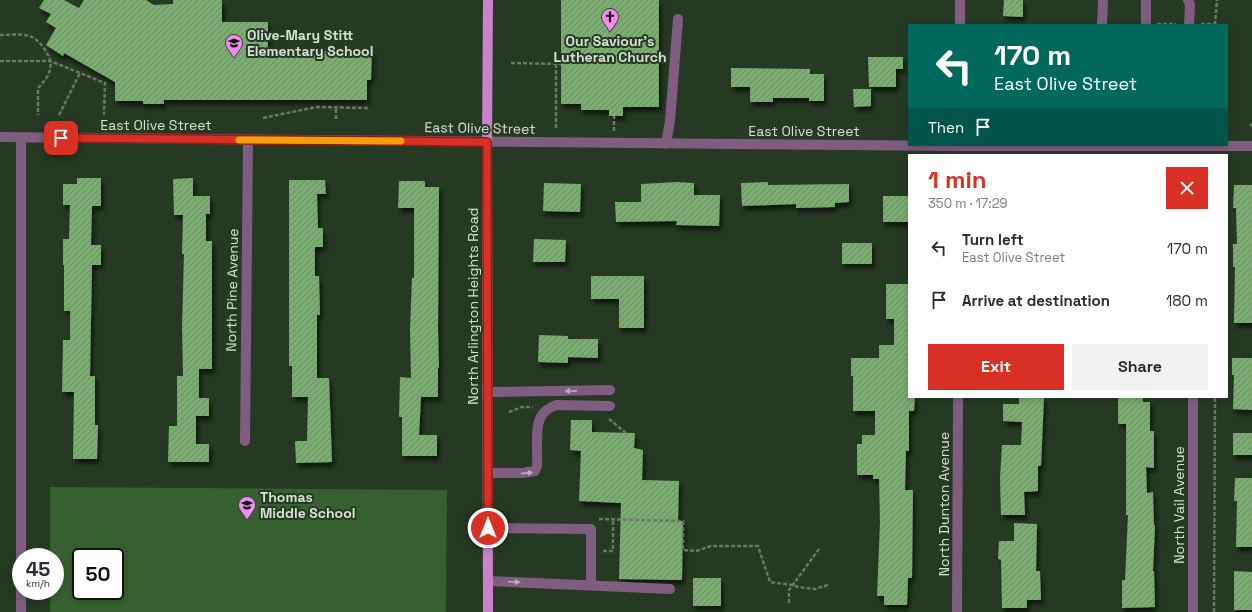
<!DOCTYPE html>
<html lang="en">
<head>
<meta charset="utf-8">
<style>
  body { margin:0; font-family:"Space Grotesk",sans-serif; background:#f2f2f3; color:#2b2b33; height:100vh; display:flex; flex-direction:column; font-size:15px; white-space:nowrap }
  * { box-sizing:border-box; margin:0 }
  p { font-size:13px; color:#7c7c81 }
  .icon { flex:none; width:22px; height:22px; fill:none; stroke:currentColor; stroke-width:2; stroke-linecap:round; stroke-linejoin:round }
  .map { position:relative; flex:1; overflow:hidden }
  .drawer { position:absolute; left:908px; top:154px; width:320px; height:244px; display:flex; flex-direction:column; background:#fff; border-radius:0px; box-shadow:0 2px 6px #0003 }
  .drawer>* { flex:none }
  .top-card { position:absolute; left:908px; top:24px; width:320px; height:122px; border-radius:0px; box-shadow:0 2px 6px #0003; background:#00695c; color:#fff; overflow:hidden }
  .speed { position:absolute; left:12px; top:548px; display:flex; gap:8px; font-size:20px; font-weight:700; text-align:center }
  .speed>* { display:grid; place-content:center; width:52px; height:52px; border-radius:50%; background:#fff; box-shadow:0 2px 6px #0003; line-height:1 }
  .speed small { font-size:10px; font-weight:400 }
  .speed .limit { border:2px solid #111; border-radius:6px; background:#fff; color:#111 }
  .pin { position:absolute; display:grid; place-items:center; width:34px; height:34px; color:#fff; margin:-17px; border-radius:8px; box-shadow:0 2px 6px #0006 }
  .me { position:absolute; width:44px; margin:-22px; rotate:0deg; stroke-linejoin:round; filter:drop-shadow(0 0 3px #0008) }
  .turn { display:flex; align-items:center; gap:14px; height:84px; padding:0 20px; font-size:18px }
  .turn .icon { width:52px; height:52px; stroke-width:2.5 }
  .turn b { display:block; font-size:28px; line-height:34px }
  .then { display:flex; align-items:center; height:38px; padding:0 20px; background:#0003; gap:8px; font-size:15px }
  .round { display:grid; place-items:center; flex:none; width:42px; height:42px; border-radius:0px; background:#f2f2f3 }
  .head { display:flex; align-items:center; justify-content:space-between; height:68px; padding:0 20px }
  h1 { font-size:24px; font-weight:700; line-height:30px; color:#d93025 }
  .action { display:flex; gap:8px; margin-top:auto; padding:8px 20px }
  .action a { flex:1; height:46px; border-radius:0px; background:#d93025; color:#fff; font-size:16px; font-weight:700; line-height:46px; text-align:center }
  .action a+a { background:#f2f2f3; color:#2b2b33 }
  ul { padding:0; list-style:none }
  li { display:flex; align-items:center; gap:12px; height:52px; padding:0 20px }
  li div { flex:1 }
  li b { display:block; font-size:15px }
  li em { font-style:normal }
  .map>svg:first-child { display:block }
  .grass { fill:#376030; fill-rule:evenodd }
  .building { fill:url(#building-hatch); filter:url(#shadow) }
  .lines { fill:none; stroke-linecap:round; stroke-linejoin:round }
  .path { stroke:#687966; stroke-width:2.5; stroke-dasharray:4 2; stroke-linecap:butt }
  .minor { stroke:#805c80; stroke-width:10 }
  .major { stroke:#cc81cc; stroke-width:10 }
  .oneway { fill:#b7b2b6 }
  .route-casing { stroke:#8d1f18; stroke-width:10 }
  .route { stroke:#d93025; stroke-width:7 }
  .slow { stroke:#f59e0b; stroke-width:7 }
  .labels { text-anchor:middle; dominant-baseline:central; stroke-width:4; stroke-linejoin:round; paint-order:stroke }
  .poi-label { font-size:14px; font-weight:bold; fill:#d5e1d3; stroke:#263923; text-anchor:start }
  .street-label { font-size:14px; fill:#d5e1d3; stroke:#263923 }
</style>
</head>
<body>
<div class="map">
<svg width="1252" height="612" viewBox="0 0 1252 612">
  <defs>
    <pattern id="building-hatch" width="6" height="6" patternUnits="userSpaceOnUse"><rect width="6" height="6" fill="#7bac73"/><path d="M-1 1l2-2M0 6l6-6M5 7l2-2" fill="none" stroke="#698d63"/></pattern>
    <filter id="shadow"><feDropShadow dx="2.5" dy="4.5" stdDeviation="2" flood-color="#0009"/></filter>
  </defs>
  <rect width="100%" height="100%" fill="#263923"/>
  <path class="grass" d="M50,487L447,490L446,612H50V591H55V557H50ZM81,557H115V591H81Z"/>
  <path class="building" d="M44,0H64L79,8L84,0H146L154,5L173,4V0H222V22H268V51H344V50H372L371,80H367V100H164V104H143V101H115V82L64,53L63,56L46,45L56,28L46,22L51,14L39,8Z
    M561,0H659V107H623V116H609V110H581V104H561Z
    M1004,0H1023V17L1003,16Z
    M868,57H903V69H896V87H869Z
    M731,68L810,69V74H824V101H809V98H773V102H750V87H731Z
    M853,89H871V106L854,107Z
    M77,178H101V206H92L91,245H101V265H92L90,376H95V425H98L97,459H73L74,392H62L63,340H70V311H64V265H63V239H69L70,205H63V184H77Z
    M193,178V196H210V214H206V241H212V369H199V398H209V416H196V444H209V462H168L169,426H177V376H183L182,328L184,254H182L183,215H174L173,179Z
    M289,180H325L326,194H317L318,228H323V247H315V276H319L320,315H317V378H329L332,462L296,463L295,441H307L308,397H292V366H289Z
    M399,181H425V187H439L438,329L439,368H438V397H421L419,435H437V456H402V417H399L400,377L411,378L410,329L412,278H414V208H398Z
    M677,182L694,183V195H720L719,226L676,225L677,221L616,222L615,202H641V184Z
    M768,182V185L849,184V202L835,203V207L796,208V204L742,206L741,183Z
    M544,183L581,184L580,212L543,211Z
    M1234,185H1252V323H1234L1235,267H1233V244H1237L1236,208H1233Z
    M883,196H909V222H883Z
    M534,239L566,240L565,262H533Z
    M842,243H872V264H842Z
    M591,276H644V328H619V299H591Z
    M886,284H909L908,329H909V397H915L914,411H909V451H906L905,490H913L912,578H908L907,605H884V596H877L880,522L879,479H873V475H857V444H862V435H875V411H853V376H851V358H879V345H894V319H886Z
    M539,335L568,336V339H598V358L568,357V363L538,362Z
    M1232,358H1252V410L1233,409L1234,375H1232Z
    M1019,397H1044L1041,466H1038V491L1024,492L1025,515H1001L1000,478L1002,445H1021L1022,422L1003,421V404H1019Z
    M1118,397H1143V402H1150V431H1154V468L1146,467L1147,493L1153,492L1154,525H1155L1153,571H1154L1155,607L1122,608V580H1125L1128,515H1126V424H1118Z
    M571,420H592V432L635,433L634,448L643,450L642,480L679,481L678,521H683L682,580L619,579L621,503L579,501L581,451L570,450Z
    M1233,433H1252V455H1233Z
    M1235,478H1252V547H1236L1237,501H1234Z
    M1014,523L1037,524L1036,571H1040L1041,600H1027V608H1002L1001,560L998,559L999,541H1014Z
    M1234,571L1252,572V610H1234Z
    M693,578H721V606H693Z"/>
  <g class="lines">
    <path class="path" d="M1157,24H1176
      M1201,24H1215
      M1215,25L1217,0
      M0,35C9,35 23,33 32,37C36,39 40,43 43,47C56,63 51,75 38,88V115
      M0,61H50L105,83L104,115
      M511,63L561,64
      M556,64V130
      M59,115L80,73
      M263,118L316,107L369,108
      M336,119V107
      M1250,126L1252,124
      M614,131V116
      M509,412L522,407H533
      M609,419L626,433
      M599,519L683,521V550L696,551L711,546H758L770,582L793,585L798,587L815,589L828,585
      M603,551H613V520
      M789,603V590L819,549
      M1214,612L1215,397"/>
    <path class="minor" d="M960,0V25
      M1188,0L1190,5L1189,25
      M1102,25L1103,0
      M1146,25V0
      M0,137L960,146H1252
      M666,144L670,121L678,19
      M487,392L610,390
      M1193,397V612
      M245,441L248,140
      M488,473H522L535,471L537,466C538,455 535,428 540,419C543,411 549,408 556,405L610,406
      M488,528L591,529V586
      M21,557V138
      M488,581L670,589
      M21,591V612
      M957,612L958,397"/>
    <path class="major" d="M488,612L487,142L488,0"/>
  </g>
  <defs><path id="oneway-solid" d="M-6-.8H1V-3.2L6.5 0L1 3.2V.8H-6Z"/></defs>
  <g class="oneway">
    <use href="#oneway-solid" transform="translate(571 391) rotate(179)"/>
    <use href="#oneway-solid" transform="translate(527 473) rotate(-6)"/>
    <use href="#oneway-solid" transform="translate(514 582) rotate(2)"/>
  </g>
  <g class="lines">
    <defs>
      <path id="route" d="M61,138L487,142L488,528"/>
    </defs>
    <use href="#route" class="route-casing"/>
    <use href="#route" class="route"/>
    <path class="slow" d="M239,140L401,141"/>
  </g>
  <defs>
    <symbol id="church-pin" viewBox="-11 -11 22 30"><path d="M0 17L-7.5 6A9.5 9.5 0 1 1 7.5 6Z" fill="#f28af3" stroke="#263923"/><path d="M-1.2-6h2.4v3.5h3.3v2.4h-3.3V6h-2.4V-.1h-3.3v-2.4h3.3Z" fill="#111"/></symbol>
    <symbol id="school-pin" viewBox="-11 -11 22 30"><path d="M0 17L-7.5 6A9.5 9.5 0 1 1 7.5 6Z" fill="#f28af3" stroke="#263923"/><path d="M0-5L7-2L0 1L-7-2ZM-4 1L0 2.5L4 1V4Q0 6-4 4Z" fill="#111"/></symbol>
  </defs>
  <g fill-rule="evenodd">
    <use href="#church-pin" x="600" y="7" width="20" height="27"/>
    <use href="#school-pin" x="224" y="33" width="20" height="27"/>
    <use href="#school-pin" x="237" y="495" width="20" height="27"/>
  </g>
  <g class="labels">
    <g class="poi-label">
      <text x="247" y="35">Olive-Mary Stitt<tspan x="247" dy="16">Elementary School</tspan></text>
      <text x="610" y="41" text-anchor="middle">Our Saviour's<tspan x="610" dy="16">Lutheran Church</tspan></text>
      <text x="260" y="497">Thomas<tspan x="260" dy="16">Middle School</tspan></text>
    </g>
    <g class="street-label">
      <text x="156" y="125">East Olive Street</text>
      <text transform="translate(480 128) rotate(1)">East Olive Street</text>
      <text x="804" y="131">East Olive Street</text>
      <text transform="translate(232 290) rotate(-89)">North Pine Avenue</text>
      <text transform="translate(473 306) rotate(-90)">North Arlington Heights Road</text>
      <text transform="translate(944 504) rotate(-90)">North Dunton Avenue</text>
      <text transform="translate(1179 505) rotate(-90)">North Vail Avenue</text>
    </g>
  </g>
</svg>
<div class="speed"><div>45<small>km/h</small></div><div class="limit">50</div></div>
<div class="pin" style="left:61px;top:138px;background:#d93025"><svg class="icon" aria-label="arrive" viewBox="0 0 24 24"><path d="M6 21V4h12l-3 4 3 4H6"/></svg></div>
<svg class="me" style="left:488px;top:528px" viewBox="-20 -20 40 40"><circle r="17" fill="#d93025" stroke="#fff" stroke-width="3"/><path d="M0-11L8 9 0 5-8 9z" fill="#fff"/></svg>
<div class="top-card">
<div class="turn"><svg class="icon" aria-label="left" viewBox="0 0 24 24"><path d="M17 20v-9H6M10 6l-5 5 5 5"/></svg><div><b>170 m</b>East Olive Street</div></div>
<div class="then">Then<svg class="icon" aria-label="arrive" viewBox="0 0 24 24"><path d="M6 21V4h12l-3 4 3 4H6"/></svg></div>
</div>
<section class="drawer">
<div class="head"><div><h1>1 min</h1><p>350 m · 17:29</p></div><a class="round" style="background:#d93025;color:#fff"><svg class="icon" aria-label="close" viewBox="0 0 24 24"><path d="M6 6l12 12M18 6L6 18"/></svg></a></div>
<ul>
<li><svg class="icon" aria-label="left" viewBox="0 0 24 24"><path d="M17 20v-9H6M10 6l-5 5 5 5"/></svg><div><b>Turn left</b><p>East Olive Street</p></div><em>170 m</em></li>
<li><svg class="icon" aria-label="arrive" viewBox="0 0 24 24"><path d="M6 21V4h12l-3 4 3 4H6"/></svg><div><b>Arrive at destination</b></div><em>180 m</em></li>
</ul>
<div class="action"><a>Exit</a><a>Share</a></div>
</section>
</div>
</body>
</html>
